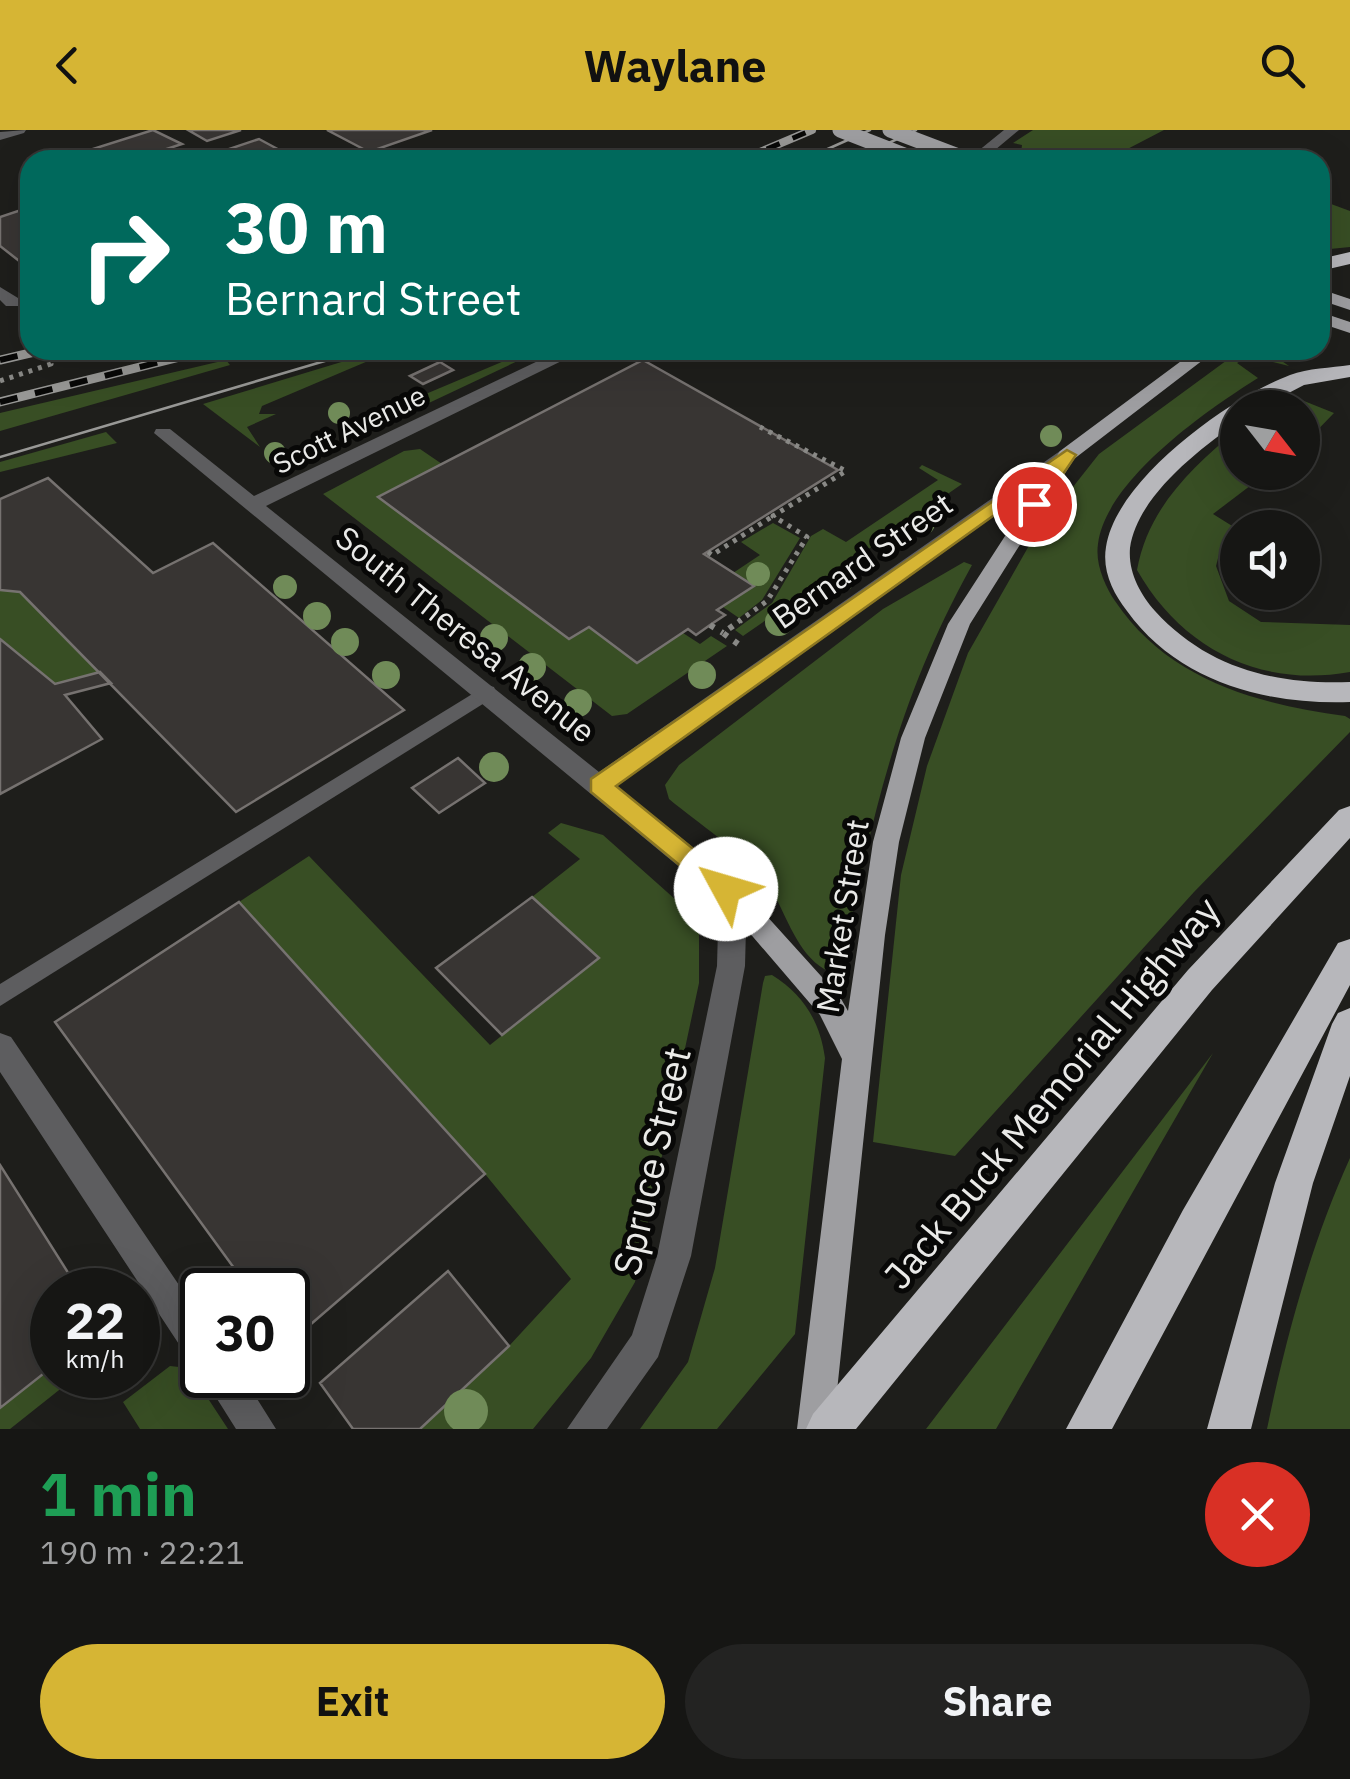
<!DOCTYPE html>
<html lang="en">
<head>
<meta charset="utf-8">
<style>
  body { margin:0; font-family:"IBM Plex Sans",sans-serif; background:#232322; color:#f1f3f6; height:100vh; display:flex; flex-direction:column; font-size:38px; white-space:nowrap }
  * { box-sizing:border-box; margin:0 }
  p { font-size:32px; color:#9e9fa0 }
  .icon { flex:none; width:55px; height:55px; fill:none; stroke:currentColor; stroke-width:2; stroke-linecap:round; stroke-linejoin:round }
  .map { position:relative; height:1299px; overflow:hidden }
  .side { display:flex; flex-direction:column; background:#161614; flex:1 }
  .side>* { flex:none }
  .banner { position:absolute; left:20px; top:20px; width:1310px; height:210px; border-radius:30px; box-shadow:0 10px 40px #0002,0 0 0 2px #353534; background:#00695c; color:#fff; overflow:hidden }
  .needle { width:65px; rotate:121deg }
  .tools { position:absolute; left:1220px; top:260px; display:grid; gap:20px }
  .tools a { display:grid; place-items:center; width:100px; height:100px; border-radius:50%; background:#161614; box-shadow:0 10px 40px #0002,0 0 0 2px #353534; font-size:50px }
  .speed { position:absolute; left:30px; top:1138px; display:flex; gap:20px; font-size:50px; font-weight:700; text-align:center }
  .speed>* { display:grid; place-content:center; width:130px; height:130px; border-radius:50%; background:#161614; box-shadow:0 10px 40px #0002,0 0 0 2px #353534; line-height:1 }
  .speed small { font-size:25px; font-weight:400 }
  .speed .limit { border:5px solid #111; border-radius:15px; background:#fff; color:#111 }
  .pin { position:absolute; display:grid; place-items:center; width:85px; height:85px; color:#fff; margin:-42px; border:5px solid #fff; border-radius:50%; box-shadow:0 2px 10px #0007 }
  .me { position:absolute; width:110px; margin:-55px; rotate:309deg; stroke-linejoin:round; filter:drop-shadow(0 0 8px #0008) }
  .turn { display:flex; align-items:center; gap:35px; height:210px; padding:0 40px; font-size:45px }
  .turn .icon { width:130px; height:130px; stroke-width:2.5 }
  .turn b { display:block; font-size:70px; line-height:85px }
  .round { display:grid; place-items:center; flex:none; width:105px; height:105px; border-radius:52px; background:#232322 }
  .overview { display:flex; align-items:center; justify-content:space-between; height:170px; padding:0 40px }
  h1 { font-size:60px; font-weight:800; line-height:75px; color:#1e9e55 }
  .button { display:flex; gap:20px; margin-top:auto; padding:20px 40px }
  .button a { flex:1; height:115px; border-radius:60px; background:#d6b534; color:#111; font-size:40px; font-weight:800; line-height:115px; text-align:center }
  .button a+a { background:#232322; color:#f1f3f6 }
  header { display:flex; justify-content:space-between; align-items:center; height:130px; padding:0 40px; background:#d6b534; color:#111; font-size:45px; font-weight:800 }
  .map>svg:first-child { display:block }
  .green { fill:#384e24 }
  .building { fill:#383533; stroke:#767270; stroke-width:2.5 }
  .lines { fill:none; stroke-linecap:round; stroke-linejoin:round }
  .path-far1 { stroke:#898986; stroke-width:5; stroke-dasharray:4 6; stroke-linecap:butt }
  .path { stroke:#898986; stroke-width:6; stroke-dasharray:5 8; stroke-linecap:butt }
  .service { fill:#5d5d5f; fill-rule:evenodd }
  .minor { fill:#5d5d5f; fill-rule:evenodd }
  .primary { fill:#9e9ea1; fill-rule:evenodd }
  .motorway { fill:#b7b7bb; fill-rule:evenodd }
  .tram { stroke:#989896; stroke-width:2.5 }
  .rail-far1-casing { stroke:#989896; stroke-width:8 }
  .rail-casing { stroke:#989896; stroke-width:9 }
  .rail-far1 { stroke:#080807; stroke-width:5; stroke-dasharray:14; stroke-linecap:butt }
  .rail { stroke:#080807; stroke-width:6; stroke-dasharray:18; stroke-linecap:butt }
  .primary-bridge { stroke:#9e9ea1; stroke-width:15 }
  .tree { fill:#708b58 }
  .route { fill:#d6b534; stroke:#8b7622; stroke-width:2.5 }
  .labels { text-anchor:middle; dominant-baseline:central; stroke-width:10; stroke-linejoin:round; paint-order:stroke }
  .far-street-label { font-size:28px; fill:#eaeae8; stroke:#080807 }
  .street-label { font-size:32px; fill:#eaeae8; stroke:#080807 }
  .near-street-label { font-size:38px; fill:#eaeae8; stroke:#080807 }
</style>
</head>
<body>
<header><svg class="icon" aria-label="back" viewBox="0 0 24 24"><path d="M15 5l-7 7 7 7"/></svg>Waylane<svg class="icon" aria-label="search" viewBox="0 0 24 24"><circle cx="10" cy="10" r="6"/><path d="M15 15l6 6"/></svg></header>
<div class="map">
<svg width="1350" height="1299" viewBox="0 0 1350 1299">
  <rect width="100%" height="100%" fill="#1e1e1b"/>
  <path class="green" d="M1033,0H1164L1114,26L1124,30H1049L1021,23L1022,15L1013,13Z
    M1323,71L1350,81V117L1320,120Z
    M381,220H394L262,276L259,284H276L247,297L260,317L203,274Z
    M530,220H541L380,296L367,300L345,298Z
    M1245,222L1273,225L1289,236L1249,226L1237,233L1258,248C1207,280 1106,350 1098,414C1095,434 1105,456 1115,471C1168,550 1257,574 1345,586L1350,589V602L1194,762L955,1026L873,1012L901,745L927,636L968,523L1035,405L1099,324L1234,225Z
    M226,230L230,235L0,301V283Z
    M1294,267L1334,283L1303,315L1302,278L1269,277Z
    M1237,300L1238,342L1267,343L1213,384L1237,399L1223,409L1216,436L1229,471L1261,492L1350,495V542C1260,558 1182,519 1137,440C1148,379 1190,339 1237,300Z
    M106,302L117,313L0,342V332Z
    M420,319L442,334L378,367L569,509L589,497L637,533L683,503L700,514L711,506L727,516L627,584L612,586L323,364L404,321Z
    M922,335L962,354L743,506L735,500L772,473L811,406L823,399L846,412L938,350L919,338Z
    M773,393L800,408L762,470L739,488L723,477L753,456L733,443L760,425L741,412Z
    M964,432L972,435C898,569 873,682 843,830L835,844C804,834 791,798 778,772C756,730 705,699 669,669L665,655L679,635L883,479Z
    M0,460L20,462L100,542L55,554L0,509Z
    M561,693L603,705L685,778L699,803V853L635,1152L591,1228L533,1299H420L509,1216L571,1149L485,1044L239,772L309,726L490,915L598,828L532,767L580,729L548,703Z
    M772,845C804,865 820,892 825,928L795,1204L717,1299H640L688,1232L715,1138L763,853L765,846Z
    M1213,923L996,1299H926Z
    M1350,1028V1299H1267C1286,1207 1311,1114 1350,1028Z
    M170,1236L188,1238L228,1299H140L123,1272Z
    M52,1237V1245H78L10,1299H0V1278Z"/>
  <path class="building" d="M153,0L182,14L133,30H92L80,23Z
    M188,0H241L207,11Z
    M327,0H432L369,22Z
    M259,9L298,30H239L223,21Z
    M30,77V136L27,137L0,116V87Z
    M643,230L838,340L704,424L754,456L717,480L725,485L710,495L696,505L688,499L637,533L589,497L569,509L378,367Z
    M440,232L453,240L423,254L410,246Z
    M48,348L153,443L213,413L404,580L236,682L20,462L0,460V369Z
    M0,509L55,554L100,542L111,553L65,565L102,609L0,664Z
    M458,628L485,653L439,683L412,658Z
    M532,767L599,828L502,905L436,838Z
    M239,772L485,1044L289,1213L288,1160H250L55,892Z
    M0,1035L79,1160H52V1237L0,1278Z
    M448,1141L509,1216L420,1299H353L320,1253Z"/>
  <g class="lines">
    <path class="path-far1" d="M0,251L51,234L47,220
      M708,422L712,425L773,386
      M738,492L767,471L807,407L773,386L846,341L760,297"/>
    <path class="path" d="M710,495L723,503
      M738,514L723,503L741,490"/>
    <path class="service" d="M487,555L494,557L496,562L494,567L0,876V854Z"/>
    <path class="minor" d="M26,0L24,3L0,10V2Z
      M1004,0H1019L983,30H967Z
      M0,157L18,168V176H6L0,170Z
      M561,220H584L266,376L599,642L1060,321H1074L1077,325L616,656L735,751L746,798L745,836L691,1126L658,1227L607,1299H567L632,1205L657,1126L717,836L718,798L712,764L154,303L156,299H170L254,366Z
      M0,903L11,907L202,1189V1236L190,1231L0,942Z
      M202,1245H242L276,1299H236Z"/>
    <path class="primary" d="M1320,159L1350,169V180L1320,170Z
      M1320,182L1350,192V203L1320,193Z
      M1196,220H1216L1074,329L970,494L925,608L899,712L885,805L833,1299H797L842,929L820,885L712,759L715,751L725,748L735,751L840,867L848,881L873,712L901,608L948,494L1060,321Z"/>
    <path class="motorway" d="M1350,122V134L1320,141V129Z
      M1350,235V247L1304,255L1260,278H1238V292C1198,320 1137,367 1130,418C1128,442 1140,464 1155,481C1207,538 1275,555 1350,552V572C1266,575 1178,552 1127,481C1113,463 1102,441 1106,417C1116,349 1230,268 1290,245C1308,238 1331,238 1350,235Z
      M1350,676V708L1212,860L856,1299H806L813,1284L1188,840L1339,680Z
      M1350,809V855L1112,1299H1066L1183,1080L1338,813Z
      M1350,878V946L1313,1053L1251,1299H1207L1275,1053L1332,894L1338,883Z"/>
    <path class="tram" d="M803,30L870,0
      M853,30L916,0
      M0,327L362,220"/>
    <defs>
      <path id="rail-far1" d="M741,30L812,0"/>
      <path id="rail" d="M0,230L43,220
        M0,272L208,220"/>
    </defs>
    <use href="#rail-far1" class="rail-far1-casing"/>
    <use href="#rail" class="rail-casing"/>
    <use href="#rail-far1" class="rail-far1"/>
    <use href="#rail" class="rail"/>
    <path class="primary-bridge" d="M840,0L917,30
      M890,0L969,30"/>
  </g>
  <g class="tree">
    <circle cx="339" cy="283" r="11"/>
    <circle cx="1051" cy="306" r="11"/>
    <circle cx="275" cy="323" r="11"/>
    <circle cx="923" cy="393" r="12"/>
    <circle cx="758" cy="444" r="12"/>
    <circle cx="843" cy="449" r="12"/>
    <circle cx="285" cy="457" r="12"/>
    <circle cx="317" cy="486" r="14"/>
    <circle cx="779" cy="492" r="14"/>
    <circle cx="494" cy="508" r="14"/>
    <circle cx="345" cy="512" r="14"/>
    <circle cx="532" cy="537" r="14"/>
    <circle cx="386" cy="545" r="14"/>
    <circle cx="702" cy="545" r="14"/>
    <circle cx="578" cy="573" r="14"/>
    <circle cx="494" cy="637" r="15"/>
    <circle cx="466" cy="1281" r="22"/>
  </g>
  <path class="route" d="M1067,320L1076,325L1040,378L1025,374L1039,353L616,656L734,752L738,759L734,766H717L591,662V649Z"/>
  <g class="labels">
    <g class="far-street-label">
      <text transform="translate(349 299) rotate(-26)">Scott Avenue</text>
    </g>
    <g class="street-label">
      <text transform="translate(862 430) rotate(-35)">Bernard Street</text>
      <text transform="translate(466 504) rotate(39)">South Theresa Avenue</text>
      <text transform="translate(842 786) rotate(-81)">Market Street</text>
    </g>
    <g class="near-street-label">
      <text transform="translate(1051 962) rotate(-50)">Jack Buck Memorial Highway</text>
      <text transform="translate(651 1031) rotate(-77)">Spruce Street</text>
    </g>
  </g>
</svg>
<div class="tools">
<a><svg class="needle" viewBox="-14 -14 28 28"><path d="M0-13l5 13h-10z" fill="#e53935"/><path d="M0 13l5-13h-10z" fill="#9e9fa0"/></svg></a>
<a><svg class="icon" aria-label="sound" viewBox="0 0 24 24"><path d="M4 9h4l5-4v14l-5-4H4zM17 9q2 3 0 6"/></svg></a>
</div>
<div class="speed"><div>22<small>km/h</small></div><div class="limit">30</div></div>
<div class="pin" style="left:1034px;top:374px;background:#d93025"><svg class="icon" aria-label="arrive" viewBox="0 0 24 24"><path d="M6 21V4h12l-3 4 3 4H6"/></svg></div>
<svg class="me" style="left:726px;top:759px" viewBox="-20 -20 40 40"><circle r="19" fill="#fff"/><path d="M0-13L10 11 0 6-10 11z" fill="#d6b534"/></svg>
<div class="banner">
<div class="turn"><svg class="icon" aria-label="right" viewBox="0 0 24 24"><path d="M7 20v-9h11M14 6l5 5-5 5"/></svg><div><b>30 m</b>Bernard Street</div></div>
</div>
</div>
<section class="side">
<div class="overview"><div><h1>1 min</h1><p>190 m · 22:21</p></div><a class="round" style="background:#d93025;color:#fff"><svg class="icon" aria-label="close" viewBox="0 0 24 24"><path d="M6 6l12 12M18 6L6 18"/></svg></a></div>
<div class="button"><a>Exit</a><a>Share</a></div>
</section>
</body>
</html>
